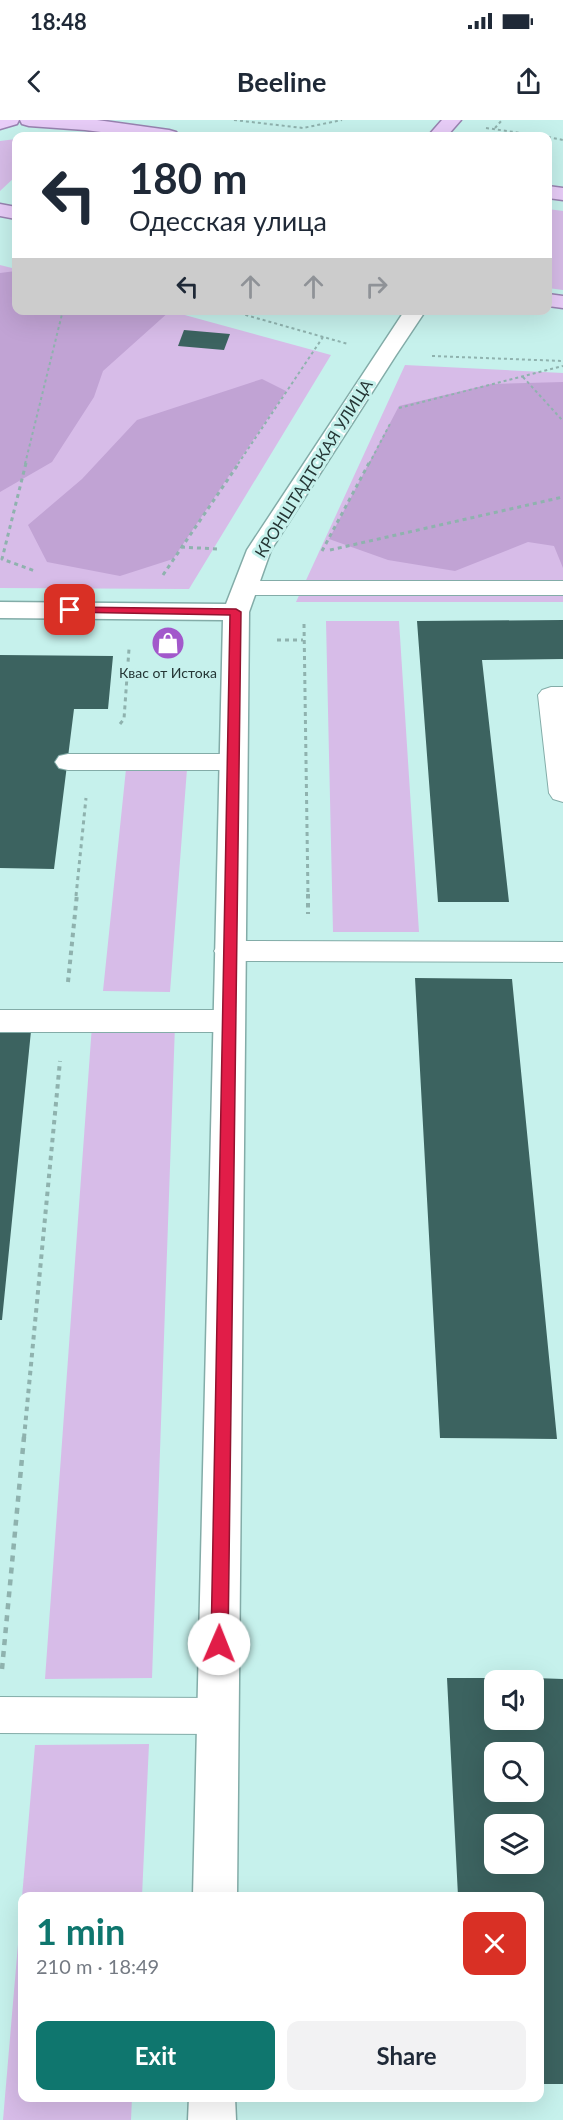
<!DOCTYPE html>
<html lang="en">
<head>
<meta charset="utf-8">
<style>
  body { margin:0; font-family:Lato,sans-serif; background:#f2f2f3; color:#1f2937; height:100vh; display:flex; flex-direction:column; font-size:22px; white-space:nowrap }
  * { box-sizing:border-box; margin:0 }
  p { font-size:20px; color:#747a83 }
  .icon { flex:none; width:33px; height:33px; fill:none; stroke:currentColor; stroke-width:2; stroke-linecap:round; stroke-linejoin:round }
  .map { position:relative; flex:1; overflow:hidden }
  .panel { position:absolute; left:18px; top:1772px; width:526px; height:210px; display:flex; flex-direction:column; background:#fff; border-radius:12px; box-shadow:0 6px 24px #0002 }
  .panel>* { flex:none }
  .guide { position:absolute; left:12px; top:12px; width:540px; height:183px; border-radius:12px; box-shadow:0 6px 24px #0002; background:#fff; color:#1f2937; overflow:hidden }
  .controls { position:absolute; left:484px; top:1550px; display:grid; gap:12px }
  .controls a { display:grid; place-items:center; width:60px; height:60px; border-radius:12px; background:#fff; box-shadow:0 6px 24px #0002; font-size:30px }
  .pin { position:absolute; display:grid; place-items:center; width:51px; height:51px; color:#fff; margin:-26px; border-radius:12px; box-shadow:0 3px 9px #0006 }
  .me { position:absolute; width:66px; margin:-33px; rotate:1deg; stroke-linejoin:round; filter:drop-shadow(0 0 4px #0008) }
  .turn { display:flex; align-items:center; gap:21px; height:126px; padding:0 18px; font-size:27px }
  .turn .icon { width:78px; height:78px; stroke-width:2.5 }
  .turn b { display:block; font-size:42px; line-height:51px }
  .lanes { display:flex; align-items:center; height:57px; padding:0 18px; background:#0003; justify-content:center; gap:30px; direction:ltr }
  .lanes .off { opacity:.35 }
  .round { display:grid; place-items:center; flex:none; width:63px; height:63px; border-radius:12px; background:#f2f2f3 }
  .overview { display:flex; align-items:center; justify-content:space-between; height:102px; padding:0 18px }
  h1 { font-size:36px; font-weight:700; line-height:45px; color:#0f766e }
  .primary-button { display:flex; gap:12px; margin-top:auto; padding:12px 18px }
  .primary-button a { flex:1; height:69px; border-radius:12px; background:#0f766e; color:#fff; font-size:24px; font-weight:700; line-height:69px; text-align:center }
  .primary-button a+a { background:#f2f2f3; color:#1f2937 }
  .status { display:flex; justify-content:space-between; align-items:center; height:42px; padding:0 30px; background:#fff; direction:ltr }
  .status svg { height:16px; fill:currentColor }
  header { display:flex; justify-content:space-between; align-items:center; height:78px; padding:0 18px; background:#fff; font-size:27px; font-weight:700 }
  .map>svg:first-child { display:block }
  .green { fill:#d7bce8 }
  .forest { fill:#c1a3d4 }
  .building { fill:#3c6360; fill-rule:evenodd }
  .lines { fill:none; stroke-linecap:round; stroke-linejoin:round }
  .lane-casing { stroke:#83aca8; stroke-width:2 }
  .street-casing { stroke:#83aca8; stroke-width:3 }
  .primary-casing { stroke:#9983b1; stroke-width:3 }
  .path-far3 { stroke:#8fb2ae; stroke-width:2; stroke-dasharray:3 3; stroke-linecap:butt }
  .path-far2 { stroke:#8fb2ae; stroke-width:3; stroke-dasharray:4 4; stroke-linecap:butt }
  .path-far1 { stroke:#8fb2ae; stroke-width:4; stroke-dasharray:4.5 4.5; stroke-linecap:butt }
  .path { stroke:#8fb2ae; stroke-width:4.5; stroke-dasharray:6 6; stroke-linecap:butt }
  .lane { fill:#fff; fill-rule:evenodd }
  .street { fill:#fff; fill-rule:evenodd }
  .primary { fill:#e8cdf8; fill-rule:evenodd }
  .route { fill:#e11d48; stroke:#92132f; stroke-width:1.5 }
  .labels { text-anchor:middle; dominant-baseline:central; stroke-width:6; stroke-linejoin:round; paint-order:stroke }
  .far-poi-label { font-size:14px; fill:#253635; stroke:#c6f1ec }
  .street-label { font-size:16px; fill:#253635; stroke:#c6f1ec }
</style>
</head>
<body>
<div class="status"><b>18:48</b><svg viewBox="0 0 49 12"><path d="M0 12V9h3v3zM5 12V6h3v6zM10 12V3h3v9zM15 12V0h3v12zM26 1h20v11H26zM47 4h2v5h-2z"/></svg></div>
<header><svg class="icon" aria-label="back" viewBox="0 0 24 24"><path d="M15 5l-7 7 7 7"/></svg>Beeline<svg class="icon" aria-label="share" viewBox="0 0 24 24"><path d="M12 15V3M7 8l5-5 5 5M5 13v7h14v-7"/></svg></header>
<div class="map">
<svg width="563" height="2000" viewBox="0 0 563 2000">
  <rect width="100%" height="100%" fill="#c6f1ec"/>
  <path class="green" d="M16,19V56L0,71V21Z
    M548,89L563,91V170L548,168Z
    M0,145L16,149V190L170,191L331,235L189,469L0,468Z
    M405,245L563,253V482H296Z
    M326,501H399L419,812H333Z
    M126,649H187L170,872L103,871Z
    M92,905H175L152,1558L45,1559Z
    M149,1624L142,1776H22V1977H132L131,2000H3L35,1625Z"/>
  <path class="forest" d="M16,151V190L170,191L103,251L94,277L52,342L0,372V153Z
    M262,259L286,271L173,439L120,456L47,442L28,405L82,359L137,300Z
    M563,262V448L554,426L528,422L455,451L388,440L329,419L399,286L491,264Z"/>
  <path class="building" d="M184,210L230,214L224,230L178,226Z
    M563,500V539L482,540L509,782H438L417,501Z
    M0,535L113,536L108,589H74L54,749L0,748Z
    M415,858L512,859L557,1319L440,1318Z
    M0,911H31L2,1200H0Z
    M447,1558H495V1599H534V1558L563,1559V1964H540V1776H458ZM495,1632H534V1671H495ZM495,1704H534V1743H495Z"/>
  <g class="lines">
    <defs>
      <path id="lane" d="M245,461H563V475H245L236,473L233,468L236,463Z
        M551,567H563V682L553,679L549,673L538,575L542,570Z
        M68,634H233L242,636L246,642L242,648L233,650H68L59,648L55,642L59,636Z
        M229,821L563,822V842L229,841L219,838L214,831L219,824Z
        M0,890H229L240,894L244,901L240,908L229,912H0Z
        M0,1577L218,1578L232,1583L238,1596L232,1609L218,1614L0,1613Z"/>
      <path id="street" d="M405,190H426L396,235L271,430L249,492L237,1776H193L223,500L0,498V482L226,484L247,430Z
        M189,1977H235L236,2000H188Z"/>
      <path id="primary" d="M0,0H19L17,4L0,9Z
        M20,0H97L169,10L176,12L179,16H133L85,10L29,6L22,4Z
        M442,0H461L447,16H428Z
        M548,66L563,68V80L548,78Z
        M0,84L16,87V99L0,96Z
        M548,174L563,176V188L548,186Z"/>
    </defs>
    <use href="#lane" class="lane-casing"/>
    <use href="#street" class="street-casing"/>
    <use href="#primary" class="primary-casing"/>
    <path class="path-far3" d="M234,0L303,8L342,0
      M486,8L542,16
      M495,8L502,0
      M548,17L563,20
      M228,190L348,224
      M432,236L563,241
      M523,257L563,301
      M399,288L563,246
      M25,344L63,190
      M238,344L323,217
      M369,344L391,302"/>
    <path class="path-far2" d="M26,343L2,439L35,451
      M181,427L217,429
      M330,430L563,377
      M322,431L369,343
      M163,455L239,343
      M304,504L308,776
      M277,520H303
      M120,604L124,599L129,529
      M76,776L86,678"/>
    <path class="path-far1" d="M308,774V794
      M68,862L77,774
      M24,1318L60,941"/>
    <path class="path" d="M2,1549L24,1317"/>
    <use href="#lane" class="lane"/>
    <use href="#street" class="street"/>
    <use href="#primary" class="primary"/>
  </g>
  <path class="route" d="M70,487L236,489L241,492L228,1524L225,1530L219,1532L214,1530L211,1524L230,495L66,492V488Z"/>
  <defs>
    <symbol id="shop-disc" viewBox="-11 -11 22 22"><circle r="9.5" fill="#a258cb" stroke="#c6f1ec"/><path d="M-5-2.5h2.3a2.7 3.5 0 0 1 5.4 0H5L5.5 6h-11ZM-1.5-2.5h3a1.5 2.3 0 0 0-3 0Z" fill="#fff"/></symbol>
  </defs>
  <g fill-rule="evenodd">
    <use href="#shop-disc" x="149" y="504" width="38" height="38"/>
  </g>
  <g class="labels">
    <g class="far-poi-label">
      <text x="168" y="552">Квас от Истока</text>
    </g>
    <g class="street-label">
      <text transform="translate(313 348) rotate(-58)">КРОНШТАДТСКАЯ УЛИЦА</text>
    </g>
  </g>
</svg>
<div class="controls">
<a><svg class="icon" aria-label="sound" viewBox="0 0 24 24"><path d="M4 9h4l5-4v14l-5-4H4zM17 9q2 3 0 6"/></svg></a>
<a><svg class="icon" aria-label="search" viewBox="0 0 24 24"><circle cx="10" cy="10" r="6"/><path d="M15 15l6 6"/></svg></a>
<a><svg class="icon" aria-label="layers" viewBox="0 0 24 24"><path d="M12 4l9 5-9 5-9-5zM3 14l9 5 9-5"/></svg></a>
</div>
<div class="pin" style="left:70px;top:490px;background:#d93025"><svg class="icon" aria-label="arrive" viewBox="0 0 24 24"><path d="M6 21V4h12l-3 4 3 4H6"/></svg></div>
<svg class="me" style="left:219px;top:1524px" viewBox="-20 -20 40 40"><circle r="19" fill="#fff"/><path d="M0-13L10 11 0 6-10 11z" fill="#e11d48"/></svg>
<div class="guide">
<div class="turn"><svg class="icon" aria-label="left" viewBox="0 0 24 24"><path d="M17 20v-9H6M10 6l-5 5 5 5"/></svg><div><b>180 m</b>Одесская улица</div></div>
<div class="lanes"><svg class="icon" aria-label="left" viewBox="0 0 24 24"><path d="M17 20v-9H6M10 6l-5 5 5 5"/></svg><svg class="icon off" aria-label="ahead" viewBox="0 0 24 24"><path d="M12 20V5M6 11l6-6 6 6"/></svg><svg class="icon off" aria-label="ahead" viewBox="0 0 24 24"><path d="M12 20V5M6 11l6-6 6 6"/></svg><svg class="icon off" aria-label="right" viewBox="0 0 24 24"><path d="M7 20v-9h11M14 6l5 5-5 5"/></svg></div>
</div>
<section class="panel">
<div class="overview"><div><h1>1 min</h1><p>210 m · 18:49</p></div><a class="round" style="background:#d93025;color:#fff"><svg class="icon" aria-label="close" viewBox="0 0 24 24"><path d="M6 6l12 12M18 6L6 18"/></svg></a></div>
<div class="primary-button"><a>Exit</a><a>Share</a></div>
</section>
</div>
</body>
</html>
